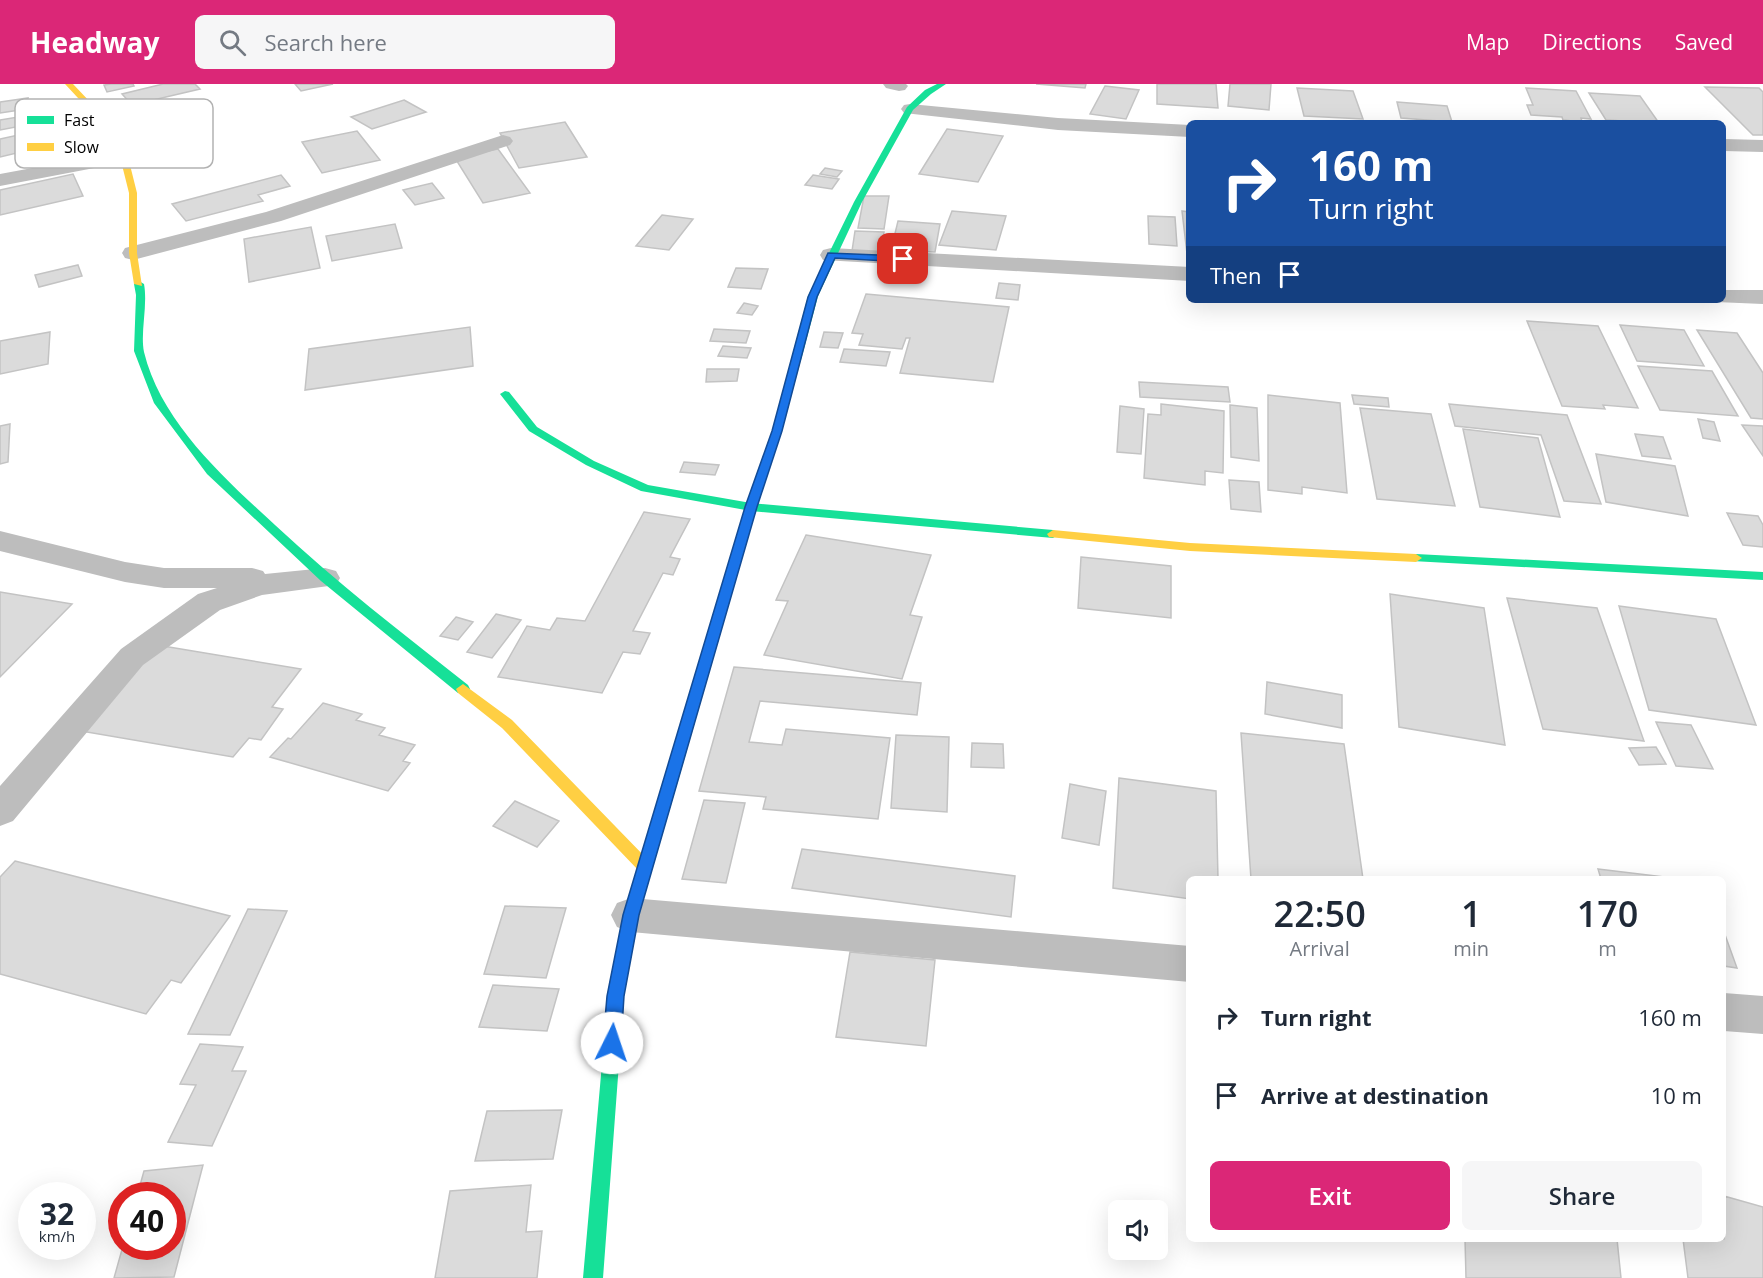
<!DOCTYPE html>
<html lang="en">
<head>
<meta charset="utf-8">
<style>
  body { margin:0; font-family:"Open Sans",sans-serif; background:#f6f6f7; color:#1f2937; height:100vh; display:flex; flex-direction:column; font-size:22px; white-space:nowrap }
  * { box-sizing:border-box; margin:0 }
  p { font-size:20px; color:#747a83 }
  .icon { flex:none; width:33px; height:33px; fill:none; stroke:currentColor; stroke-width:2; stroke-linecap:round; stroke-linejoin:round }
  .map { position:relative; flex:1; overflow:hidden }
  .details { position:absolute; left:1186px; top:792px; width:540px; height:366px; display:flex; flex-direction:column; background:#fff; border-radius:9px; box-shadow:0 6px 24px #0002 }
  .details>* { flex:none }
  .hud { position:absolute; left:1186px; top:36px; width:540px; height:183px; border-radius:9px; box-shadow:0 6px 24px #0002; background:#1a4fa0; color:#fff; overflow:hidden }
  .controls { position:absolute; left:1108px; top:1116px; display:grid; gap:12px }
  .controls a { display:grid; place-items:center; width:60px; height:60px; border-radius:9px; background:#fff; box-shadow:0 6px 24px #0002; font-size:30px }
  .speed { position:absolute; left:18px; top:1098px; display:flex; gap:12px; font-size:30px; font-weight:700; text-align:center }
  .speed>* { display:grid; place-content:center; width:78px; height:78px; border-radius:50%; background:#fff; box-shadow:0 6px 24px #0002; line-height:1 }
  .speed small { font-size:15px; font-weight:400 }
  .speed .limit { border:9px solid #d22; background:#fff; color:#111 }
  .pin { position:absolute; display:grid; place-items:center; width:51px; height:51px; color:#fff; margin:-26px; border-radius:12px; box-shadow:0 3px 9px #0006 }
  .me { position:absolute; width:66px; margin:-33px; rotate:4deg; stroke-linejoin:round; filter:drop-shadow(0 0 4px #0008) }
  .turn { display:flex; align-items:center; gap:21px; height:126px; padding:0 24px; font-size:27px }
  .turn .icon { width:78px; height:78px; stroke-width:2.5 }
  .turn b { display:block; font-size:42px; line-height:51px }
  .then { display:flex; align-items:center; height:57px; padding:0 24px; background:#0003; gap:12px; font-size:22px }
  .eta { display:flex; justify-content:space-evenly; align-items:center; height:102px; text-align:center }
  .eta b { font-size:36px; font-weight:600; line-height:42px }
  .action { display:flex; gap:12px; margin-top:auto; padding:12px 24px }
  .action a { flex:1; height:69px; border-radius:9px; background:#db2777; color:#fff; font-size:24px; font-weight:600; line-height:69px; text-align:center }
  .action a+a { background:#f6f6f7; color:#1f2937 }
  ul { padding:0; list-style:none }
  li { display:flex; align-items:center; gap:18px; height:78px; padding:0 24px }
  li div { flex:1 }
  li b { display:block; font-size:22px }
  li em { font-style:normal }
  header { display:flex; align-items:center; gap:36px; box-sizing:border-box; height:84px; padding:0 30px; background:#db2777; color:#fff }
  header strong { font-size:28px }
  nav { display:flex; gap:33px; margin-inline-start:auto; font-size:21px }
  .search { width:420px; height:54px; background:#f6f6f7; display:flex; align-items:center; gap:15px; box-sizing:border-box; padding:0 21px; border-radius:9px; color:#747a83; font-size:22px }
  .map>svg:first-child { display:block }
  .building { fill:#dbdbdb; stroke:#c3c3c3; stroke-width:1.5 }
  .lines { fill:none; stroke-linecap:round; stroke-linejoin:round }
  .street { fill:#bdbdbd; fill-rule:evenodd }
  .fast { fill:#16e098; fill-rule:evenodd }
  .slow { fill:#ffcf43; fill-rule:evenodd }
  .route { fill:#1a73e8; stroke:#114b97; stroke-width:1.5 }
  .key { fill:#fff; stroke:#b2b2b2; stroke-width:1.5 }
  .key-label { font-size:16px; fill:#000 }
</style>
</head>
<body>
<header>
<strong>Headway</strong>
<div class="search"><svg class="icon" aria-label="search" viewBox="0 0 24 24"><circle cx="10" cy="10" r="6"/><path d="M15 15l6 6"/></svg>Search here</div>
<nav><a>Map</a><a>Directions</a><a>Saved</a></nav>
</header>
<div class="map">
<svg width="1763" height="1194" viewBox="0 0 1763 1194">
  <rect width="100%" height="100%" fill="#fff"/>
  <path class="building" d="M111,0H133L134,2L107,8L104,1Z
    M163,0H195L200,5L132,21L122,10Z
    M295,0H333L301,7Z
    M1036,0H1086L1085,4Z
    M1157,0H1216L1218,24L1157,20Z
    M1230,0H1271L1269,26L1228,22Z
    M1105,2L1139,6L1126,35L1090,30Z
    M1705,3L1759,4L1763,8V51H1753Z
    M1297,4L1353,7L1363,35L1304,32Z
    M1526,4L1576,7L1591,35L1581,34L1582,38L1563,36L1562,33L1531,31L1527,21H1533Z
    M1589,9L1640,12L1659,39H1624L1623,37L1606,36Z
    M28,14L26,25L0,29V18Z
    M404,16L426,28L372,45L351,33Z
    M1397,18L1447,22L1452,38L1401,34Z
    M36,30L37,39L0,46V36Z
    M565,38L587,73L519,84L500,49Z
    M947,45L1003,52L978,98L919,90Z
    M41,46L50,61L0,73V55Z
    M357,47L380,76L322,89L302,58Z
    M498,65L530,109L483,119L455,74Z
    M825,84L842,87L837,93L820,90Z
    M73,90L83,112L0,131V106Z
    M281,91L290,102L258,111L263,117L186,137L172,120Z
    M813,91L839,95L832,105L805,101Z
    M432,99L444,114L415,121L403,106Z
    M864,112H889L884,145L858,144Z
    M952,127L1006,132L996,166L939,161Z
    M1182,127L1190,128V178H1188Z
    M662,131L693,135L669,166L636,162Z
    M1148,132L1175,133L1177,162L1149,160Z
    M898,137L940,140L935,168L891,166Z
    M395,140L402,164L332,177L326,152Z
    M311,143L320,184L249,198L244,155Z
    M855,147L884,148L881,168L852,167Z
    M78,181L82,192L39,203L35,191Z
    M736,184L768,185L761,205L728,203Z
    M999,199L1020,201L1018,216L996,214Z
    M866,210L1009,223L993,298L900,289L910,254H906L902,265L859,261L863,250L852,249Z
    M744,219L758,222L752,231L737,229Z
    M1527,237L1598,242L1638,324L1603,321L1605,325L1562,322Z
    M1620,241L1684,246L1704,282L1637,277Z
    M470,243L473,282L305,306L309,265Z
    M714,245L750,247L746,259L710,257Z
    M1697,246L1737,249L1763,289V335L1751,334Z
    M50,248L48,280L0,290V257Z
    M824,248L843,249L838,264L820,263Z
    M723,262L751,264L747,274L718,272Z
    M844,265L890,268L886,282L840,278Z
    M1638,282L1712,287L1738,332L1660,326Z
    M707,285H739L737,297L706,298Z
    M1139,298L1228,303L1230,318L1140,313Z
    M1268,311L1340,319L1347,409L1302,403V410L1268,406Z
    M1352,311L1388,314L1389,323L1354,320Z
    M1161,320L1224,327L1223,389L1205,387V401L1144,394L1148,330L1161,331Z
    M1449,320L1567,331L1601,420L1564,417L1541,351L1455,342Z
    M1230,321L1257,324L1259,377L1231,373Z
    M1120,322L1144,325L1141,370L1117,368Z
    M1360,324L1431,330L1455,422L1377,415Z
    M1698,335L1714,338L1720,357L1703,354Z
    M10,340L8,378L0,380V342Z
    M1742,341L1763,342V372Z
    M1463,345L1538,354L1560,433L1480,423Z
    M1635,350L1663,353L1671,375L1642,372Z
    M1596,370L1675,382L1688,432L1606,418Z
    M684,378L719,381L715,391L680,388Z
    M1229,396L1259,398L1261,428L1231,425Z
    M644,428L690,435L670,473L680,475L673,491L663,489L633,547L650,549L640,570L623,568L602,609L498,593L527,542L550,546L557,534L585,537Z
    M1727,429L1758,432L1763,441V463L1743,461Z
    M806,451L931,471L910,531L922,533L902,595L764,571L788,517L776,516Z
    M1081,473L1171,482V534L1078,524Z
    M0,508L72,520L0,593Z
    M1390,510L1484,524L1505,661L1399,643Z
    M1507,514L1597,524L1644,657L1543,645Z
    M1619,522L1716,535L1756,641L1649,626Z
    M496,530L521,536L492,574L467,568Z
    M456,533L473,538L458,556L440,552Z
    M157,561L301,585L272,623L283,625L261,656L249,654L233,673L81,647Z
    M734,583L921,599L917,631L760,617L749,658L782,661L786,645L890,654L878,735L763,725L766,713L699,707Z
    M1267,598L1342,611V644L1265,630Z
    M323,619L362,630L356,636L385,644L379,651L415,661L403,677L410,679L388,707L270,673L288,654L291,655Z
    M1656,638L1691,641L1713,685L1676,682Z
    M1241,649L1344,660L1363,795H1251Z
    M896,651L949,653L947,728L891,724Z
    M972,659L1003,660L1004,684L971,683Z
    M1656,663L1666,680L1639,681L1629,664Z
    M1119,694L1216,707L1218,795H1190V815L1113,804Z
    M1070,700L1106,707L1099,761L1062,754Z
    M704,716L745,719L726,799L682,795Z
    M515,717L559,737L537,763L493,742Z
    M802,765L1015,792L1011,833L792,804Z
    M15,777L230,832L181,899L171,896L146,930L0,890V793Z
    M1598,785L1681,795H1601Z
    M505,822L566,824L546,894L484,890Z
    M248,825L287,827L230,951L188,950Z
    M1724,848L1737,884L1724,882Z
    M850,868L935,876L926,962L836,953Z
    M493,901L559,905L547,947L479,943Z
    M200,960L243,963L232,987H246L212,1062L168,1058L196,1001L180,1000Z
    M562,1026L553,1075L475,1077L487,1027Z
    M203,1081L174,1193L114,1194L123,1162H172V1112H137L144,1087Z
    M531,1101L526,1148L542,1147L537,1194H435L450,1107Z
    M1724,1112L1763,1123V1194H1688L1683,1155H1724Z
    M1465,1155H1617L1621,1194H1466Z"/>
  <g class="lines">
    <path class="street" d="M883,0H906L908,2L905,6L899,7L886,4Z
      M910,20L1058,34L1190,41V53L1058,46L904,29L901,25L904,21Z
      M503,51L510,53L513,57L510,61L281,137L133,176L125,174L122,169L125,164L266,128Z
      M1724,55L1763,56V68L1724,67Z
      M124,67L131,69L134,73L131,77L0,102V90Z
      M831,164L1190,183V197L823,176L820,171L823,166Z
      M1724,206H1763V220L1716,218L1715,216H1724Z
      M0,447L125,478L164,484H252L263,487L265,490L325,484L336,487L340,494L336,501L262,511L220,526L143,581L13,737L0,742V702L121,565L198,510L217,504H164L125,498L0,467Z
      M631,814L1190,862V898L631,848L617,843L611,831L617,819Z
      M1724,909L1763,912V950L1724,947Z"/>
    <path class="fast" d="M937,0H946L931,10L913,26L862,118L818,212L801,276L800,278H792L791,276L808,212L854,118L907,23L925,6Z
      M139,197L144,200C148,222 140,248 144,268C161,338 224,394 275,441C336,498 402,549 468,601L470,605L468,609H458L321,497L207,390L154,319L134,267L136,211L134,200Z
      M505,307L509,308L537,343L594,377L648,401L751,419L1053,446L1059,450L1053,454L751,427L641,407L586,381L529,347L500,310Z
      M1416,470L1763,488V496L1412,477L1410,474Z
      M680,661L685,662L687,666L639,831L624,912L603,1194H583L608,912L623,831L673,666L675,662Z"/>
    <path class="slow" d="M65,0H73L110,39L128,73L137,109V169L142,202L134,200L129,169V109L120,73L104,42Z
      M796,273L801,276L782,347L757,423L687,666L685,670H675L673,666L745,423L772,347L791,276Z
      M1053,446L1190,459L1416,470L1422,474L1416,478L1190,467L1049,453L1047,450Z
      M463,600L512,636L650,778L653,783L650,788L645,789L640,788L502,644L458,609L456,605Z"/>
  </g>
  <path class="route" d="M828,169L903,172L908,175L903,178L835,174L817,213L782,347L757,423L639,831L624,912L621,959L618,964L612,967L606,964L603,959L607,912L623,831L745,423L772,347L808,213Z"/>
  <rect x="15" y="15" width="198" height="69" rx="9" class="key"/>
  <rect x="27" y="32" width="27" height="8" fill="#16e098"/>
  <rect x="27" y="59" width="27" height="8" fill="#ffcf43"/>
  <g class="key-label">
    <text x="64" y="42">Fast</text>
    <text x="64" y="69">Slow</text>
  </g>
</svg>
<div class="controls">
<a><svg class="icon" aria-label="sound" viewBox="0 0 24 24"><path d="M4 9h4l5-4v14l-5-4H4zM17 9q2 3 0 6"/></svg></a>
</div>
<div class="speed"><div>32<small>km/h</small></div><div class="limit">40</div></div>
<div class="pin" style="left:903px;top:175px;background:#d93025"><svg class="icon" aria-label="arrive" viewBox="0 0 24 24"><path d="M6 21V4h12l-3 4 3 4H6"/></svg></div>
<svg class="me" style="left:612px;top:959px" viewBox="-20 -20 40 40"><circle r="19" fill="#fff"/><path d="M0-13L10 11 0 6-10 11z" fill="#1a73e8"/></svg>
<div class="hud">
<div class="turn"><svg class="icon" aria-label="right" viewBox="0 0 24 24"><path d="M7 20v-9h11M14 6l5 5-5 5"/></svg><div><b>160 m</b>Turn right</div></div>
<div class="then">Then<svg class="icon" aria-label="arrive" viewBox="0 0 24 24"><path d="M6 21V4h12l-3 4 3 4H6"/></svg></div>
</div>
<section class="details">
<div class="eta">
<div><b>22:50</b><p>Arrival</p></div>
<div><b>1</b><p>min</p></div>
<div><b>170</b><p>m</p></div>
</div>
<ul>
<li><svg class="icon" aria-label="right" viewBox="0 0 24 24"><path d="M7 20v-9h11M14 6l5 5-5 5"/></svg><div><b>Turn right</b></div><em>160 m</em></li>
<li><svg class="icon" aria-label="arrive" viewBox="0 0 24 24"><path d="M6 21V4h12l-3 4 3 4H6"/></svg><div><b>Arrive at destination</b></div><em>10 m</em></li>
</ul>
<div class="action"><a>Exit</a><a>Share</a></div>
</section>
</div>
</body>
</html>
